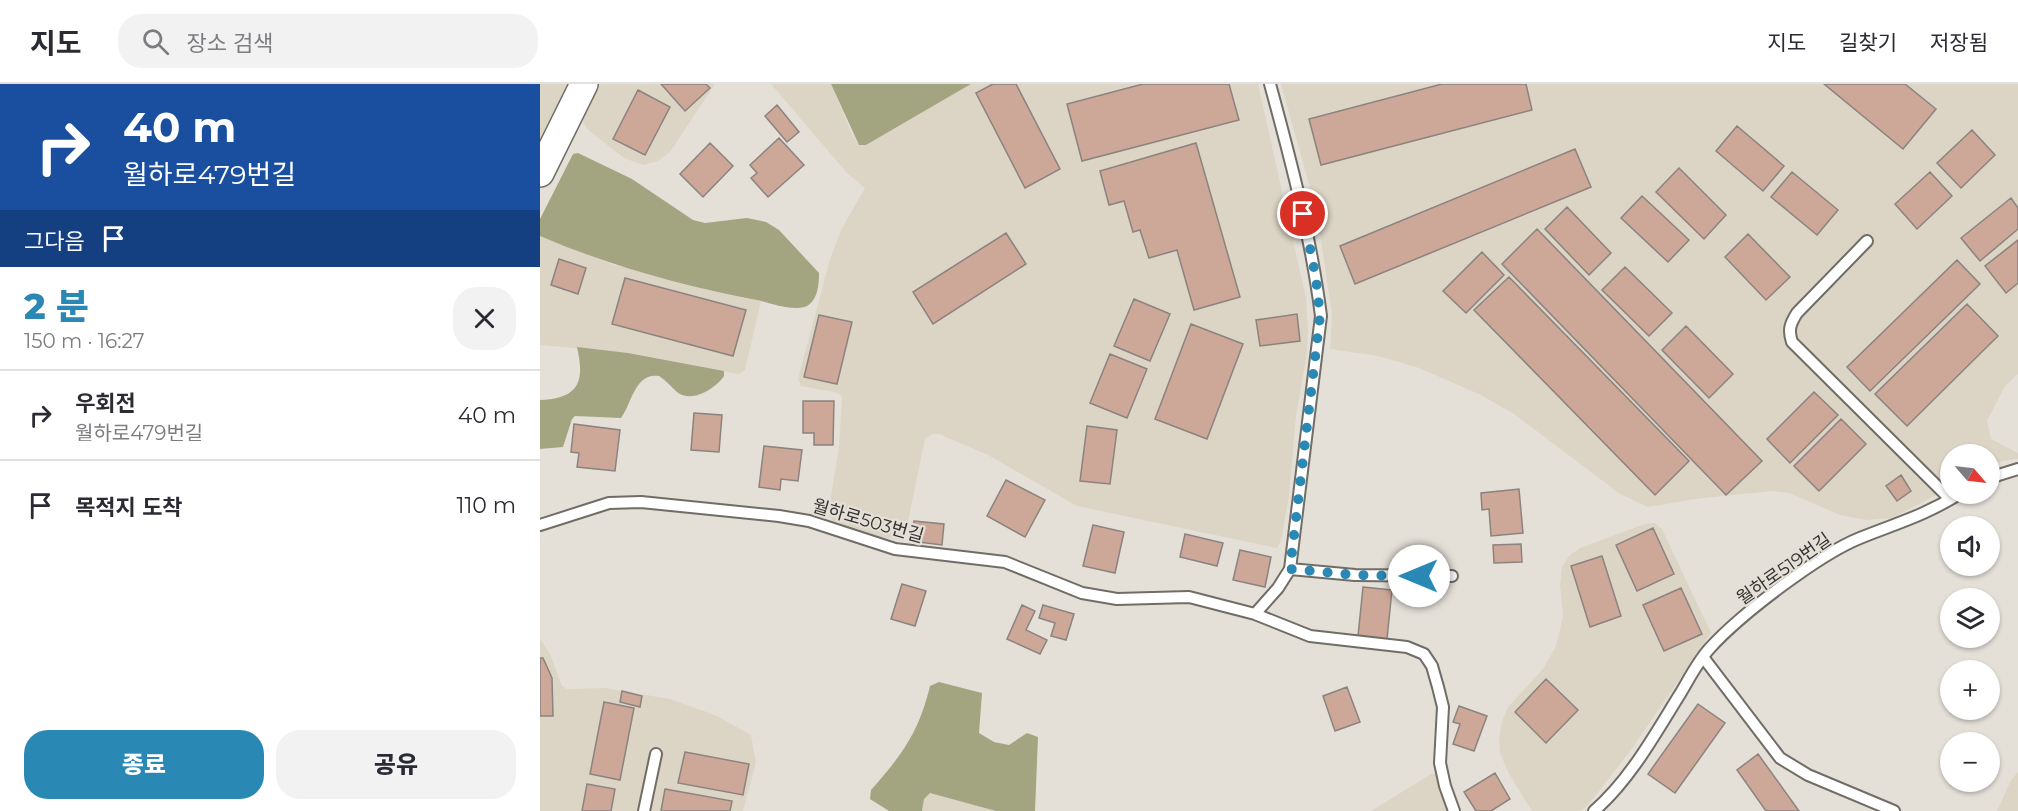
<!DOCTYPE html>
<html lang="ko">
<head>
<meta charset="utf-8">
<style>
  body { margin:0; font-family:Montserrat,"Noto Sans KR",sans-serif; background:#f2f2f3; color:#2b2b33; height:100vh; display:flex; flex-direction:column; font-size:22px; white-space:nowrap }
  * { box-sizing:border-box; margin:0 }
  p { font-size:20px; color:#7c7c81 }
  .icon { flex:none; width:33px; height:33px; fill:none; stroke:currentColor; stroke-width:2; stroke-linecap:round; stroke-linejoin:round }
  .map { position:relative; flex:1; overflow:hidden }
  .panel { display:flex; flex-direction:column; background:#fff; width:540px }
  .panel>* { flex:none }
  .guide { background:#1a4fa0; color:#fff; overflow:hidden }
  .needle { width:39px; rotate:118deg }
  .buttons { position:absolute; left:1400px; top:360px; display:grid; gap:12px }
  .buttons a { display:grid; place-items:center; width:60px; height:60px; border-radius:50%; background:#fff; box-shadow:0 2px 4px #0004; font-size:30px }
  .pin { position:absolute; display:grid; place-items:center; width:51px; height:51px; color:#fff; margin:-26px; border:3px solid #fff; border-radius:50%; box-shadow:0 2px 6px #0007 }
  .me { position:absolute; width:66px; margin:-33px; rotate:270deg; stroke-linejoin:round; filter:drop-shadow(0 0 4px #0008) }
  .turn { display:flex; align-items:center; gap:21px; height:126px; padding:0 24px; font-size:27px }
  .turn .icon { width:78px; height:78px; stroke-width:2.5 }
  .turn b { display:block; font-size:42px; line-height:51px }
  .then { display:flex; align-items:center; height:57px; padding:0 24px; background:#0003; gap:12px; font-size:22px }
  .round { display:grid; place-items:center; flex:none; width:63px; height:63px; border-radius:24px; background:#f2f2f3 }
  .headline { display:flex; align-items:center; justify-content:space-between; height:102px; padding:0 24px }
  h1 { font-size:36px; font-weight:800; line-height:45px; color:#2a88b4 }
  .primary-button { display:flex; gap:12px; margin-top:auto; padding:12px 24px }
  .primary-button a { flex:1; height:69px; border-radius:24px; background:#2a88b4; color:#fff; font-size:24px; font-weight:800; line-height:69px; text-align:center }
  .primary-button a+a { background:#f2f2f3; color:#2b2b33 }
  ul { padding:0; list-style:none }
  li { display:flex; align-items:center; gap:18px; height:90px; padding:0 24px; border-top:2px solid #e1e1e2 }
  li div { flex:1 }
  li b { display:block; font-size:22px }
  li em { font-style:normal }
  header { display:flex; align-items:center; gap:36px; box-sizing:border-box; height:84px; padding:0 30px; background:#fff; border-bottom:2px solid #e1e1e2 }
  header strong { font-size:28px }
  nav { display:flex; gap:33px; margin-inline-start:auto; font-size:21px }
  .search { width:420px; height:54px; background:#f2f2f3; display:flex; align-items:center; gap:15px; box-sizing:border-box; padding:0 21px; border-radius:24px; color:#7c7c81; font-size:22px }
  main { display:flex; flex:1; min-height:0 }
  .map>svg:first-child { display:block }
  .built { fill:#dcd5c6 }
  .forest { fill:#a3a581 }
  .building { fill:#cda797; stroke:#8b837f; stroke-width:1.5 }
  .lines { fill:none; stroke-linecap:round; stroke-linejoin:round }
  .service-casing { stroke:#706d66; stroke-width:14 }
  .tertiary-casing { stroke:#706d66; stroke-width:30 }
  .service { stroke:#fff; stroke-width:10 }
  .tertiary { stroke:#fff; stroke-width:27 }
  .route { stroke:#2a88b4; stroke-width:10; stroke-dasharray:0 18 }
  .labels { text-anchor:middle; dominant-baseline:central; stroke-width:4.5; stroke-linejoin:round; paint-order:stroke }
  .street-label { font-size:18px; fill:#33322f; stroke:#e4e0d8 }
</style>
</head>
<body>
<header>
<strong>지도</strong>
<div class="search"><svg class="icon" aria-label="search" viewBox="0 0 24 24"><circle cx="10" cy="10" r="6"/><path d="M15 15l6 6"/></svg>장소 검색</div>
<nav><a>지도</a><a>길찾기</a><a>저장됨</a></nav>
</header>
<main>
<section class="panel">
<div class="guide">
<div class="turn"><svg class="icon" aria-label="right" viewBox="0 0 24 24"><path d="M7 20v-9h11M14 6l5 5-5 5"/></svg><div><b>40 m</b>월하로479번길</div></div>
<div class="then">그다음<svg class="icon" aria-label="arrive" viewBox="0 0 24 24"><path d="M6 21V4h12l-3 4 3 4H6"/></svg></div>
</div>
<div class="headline"><div><h1>2 분</h1><p>150 m · 16:27</p></div><a class="round"><svg class="icon" aria-label="close" viewBox="0 0 24 24"><path d="M6 6l12 12M18 6L6 18"/></svg></a></div>
<ul>
<li><svg class="icon" aria-label="right" viewBox="0 0 24 24"><path d="M7 20v-9h11M14 6l5 5-5 5"/></svg><div><b>우회전</b><p>월하로479번길</p></div><em>40 m</em></li>
<li><svg class="icon" aria-label="arrive" viewBox="0 0 24 24"><path d="M6 21V4h12l-3 4 3 4H6"/></svg><div><b>목적지 도착</b></div><em>110 m</em></li>
</ul>
<div class="primary-button"><a>종료</a><a>공유</a></div>
</section>
<div class="map">
<svg width="1478" height="727" viewBox="0 0 1478 727">
  <rect width="100%" height="100%" fill="#e4e0d8"/>
  <path class="built" d="M0,0H30L0,60Z
    M59,0H175L130,68L118,77L103,81L84,74L47,45L43,38L45,28Z
    M231,0H291L312,50L319,61H326L431,0H718L766,214L768,247L767,269L756,332L749,412L741,457L737,464L537,422L448,371L399,350H392L385,355L364,457L325,450L293,437L288,431L299,363L302,313L298,309L261,302L258,295L290,175L302,144L325,104L307,89Z
    M741,0H1478V290L1465,302L1447,337L1451,355L1478,369V375L1462,377L1449,383V370H1410V404L1352,434L1326,436L1300,431L1249,409L1232,407L1155,415L1108,423L1080,410L974,330L941,311L879,284L838,272L790,265L792,231L777,129Z
    M0,152L74,181L221,217L205,286L198,290L88,269L0,261Z
    M1115,439L1122,445L1171,549L1091,666L1049,720L1041,727H992L969,690L960,669L959,656L962,637L968,623L1003,585L1016,562L1023,533L1020,501L1022,483L1029,472L1040,464L1105,440Z
    M0,555L10,570L22,602L26,605L65,604L130,615L175,631L211,651L216,679L203,727H0Z
    M1478,688V727H1457L1471,696Z
    M891,690H896L899,696L909,727H831Z
    M390,709L398,710L456,727H382L384,715Z"/>
  <path class="forest" d="M291,0H431L326,61H319Z
    M38,69L92,95L153,136L165,139L207,134L226,138L239,146L279,189C279,200 278,216 267,222C253,228 231,219 217,216C143,202 70,182 0,152V135L33,70Z
    M37,263L88,269L184,287V292C176,304 152,320 137,308C131,303 127,297 119,292C95,288 92,319 81,334L35,332L32,335L23,363L0,365V316C39,314 45,298 37,263Z
    M399,598L442,609L439,649L454,658L469,661L487,649L498,653L495,727H456L390,709L384,715L382,727H349L330,715L331,706C362,671 379,648 390,602Z"/>
  <path class="building" d="M121,0H166L170,4L145,27Z
    M453,0H476L520,85L485,104L436,9Z
    M603,0H689L699,36L542,77L527,20Z
    M902,0H986L992,26L781,81L769,35Z
    M1284,0H1365L1396,25L1363,65Z
    M98,6L130,23L105,71L73,55Z
    M237,21L259,48L247,58L225,32Z
    M1197,42L1244,82L1223,107L1176,67Z
    M1432,46L1455,71L1421,104L1397,79Z
    M239,54L264,81L228,113L211,94L217,89L210,81Z
    M170,59L193,82L163,113L140,90Z
    M656,59L700,213L654,226L637,166L609,174L600,146L593,148L584,117L569,121L560,87Z
    M1035,65L1051,103L815,200L800,162Z
    M1139,84L1186,131L1164,155L1116,108Z
    M1252,88L1298,126L1277,151L1231,113Z
    M1390,88L1412,112L1377,145L1355,120Z
    M1102,112L1149,156L1128,178L1081,134Z
    M1471,114L1478,124V145L1440,177L1421,154Z
    M1027,123L1071,169L1049,191L1005,145Z
    M997,145L1222,377L1186,411L962,180Z
    M466,149L486,180L393,240L373,208Z
    M1208,150L1250,193L1226,216L1185,173Z
    M1478,156V199L1466,209L1445,182Z
    M942,168L964,191L926,229L903,207Z
    M19,175L46,184L38,210L11,201Z
    M1417,176L1440,200L1330,307L1307,283Z
    M1085,183L1132,229L1109,252L1062,206Z
    M969,193L1149,377L1115,411L934,226Z
    M85,194L206,226L193,272L72,240Z
    M594,215L630,230L610,277L574,262Z
    M1427,220L1458,252L1367,342L1335,310Z
    M757,230L760,257L720,262L716,236Z
    M279,231L312,238L297,300L264,293Z
    M651,240L703,260L667,355L615,335Z
    M1146,242L1193,290L1169,314L1122,266Z
    M570,270L607,285L587,334L550,319Z
    M1274,308L1298,331L1250,379L1227,355Z
    M263,317H294L293,361H274V349H263Z
    M154,329L182,331L179,368L151,366Z
    M1301,335L1326,360L1279,407L1254,382Z
    M34,340L80,346L75,387L37,383L39,369L31,368Z
    M547,342L577,346L570,400L540,397Z
    M224,362L262,366L258,397L241,395L240,406L219,403Z
    M1361,391L1371,407L1357,417L1346,402Z
    M466,396L505,416L485,453L447,432Z
    M979,405L983,449L951,452L949,425L942,426L941,409Z
    M374,437L404,440L402,461L371,457Z
    M553,441L584,448L575,489L543,482Z
    M1113,444L1134,490L1097,507L1076,461Z
    M645,450L683,459L677,482L640,473Z
    M981,460L982,478L954,479L953,461Z
    M700,466L731,473L725,503L693,496Z
    M1062,472L1081,532L1050,543L1031,482Z
    M362,500L386,507L375,542L351,535Z
    M823,503L852,506L847,555L818,552Z
    M1141,504L1162,550L1124,567L1103,521Z
    M482,521L495,527L486,546L507,556L500,570L467,555Z
    M503,521L534,530L526,556L511,552L515,539L499,534Z
    M0,574H3L12,594L13,632H0Z
    M1006,595L1038,626L1006,659L975,628Z
    M807,603L820,638L795,647L783,612Z
    M82,607L102,612L100,623L80,618Z
    M64,618L94,624L80,696L50,690Z
    M1158,620L1185,639L1135,709L1108,690Z
    M919,622L947,632L934,667L913,660L920,640L913,638Z
    M145,668L209,680L203,711L138,699Z
    M1218,670L1259,727H1226L1197,686Z
    M955,689L970,715L951,727H936L924,708Z
    M47,700L75,705L71,727H42Z
    M125,705L192,717L190,727H121Z"/>
  <g class="lines">
    <defs>
      <path id="service" d="M730,0C751,77 771,153 781,232L750,485
        M1327,157L1257,229C1250,240 1248,246 1252,258L1410,415
        M1449,394L1478,385
        M0,441L69,419L101,418L239,432L269,437L355,465L465,478L542,509L577,515L649,513L715,530L770,552L867,563L884,570L892,582L898,603L903,623L900,679L905,702L914,727
        M715,530L738,504L750,485L815,491L912,492
        M1163,573L1240,674L1268,691L1354,727
        M104,727L116,670
        M1054,727C1090,696 1115,650 1140,610C1149,595 1158,577 1170,564C1200,531 1278,471 1320,454C1357,439 1384,432 1419,410"/>
      <path id="tertiary" d="M0,89L44,0"/>
    </defs>
    <use href="#service" class="service-casing"/>
    <use href="#tertiary" class="tertiary-casing"/>
    <use href="#service" class="service"/>
    <use href="#tertiary" class="tertiary"/>
  </g>
  <g class="lines">
    <path class="route" d="M763,130L776,194L780,232L750,485L815,491L879,492"/>
  </g>
  <g class="labels">
    <g class="street-label">
      <text transform="translate(328 437) rotate(16)">월하로503번길</text>
      <text transform="translate(1244 485) rotate(-35)">월하로519번길</text>
    </g>
  </g>
</svg>
<div class="buttons">
<a><svg class="needle" viewBox="-14 -14 28 28"><path d="M0-13l5 13h-10z" fill="#e53935"/><path d="M0 13l5-13h-10z" fill="#7c7c81"/></svg></a>
<a><svg class="icon" aria-label="sound" viewBox="0 0 24 24"><path d="M4 9h4l5-4v14l-5-4H4zM17 9q2 3 0 6"/></svg></a>
<a><svg class="icon" aria-label="layers" viewBox="0 0 24 24"><path d="M12 4l9 5-9 5-9-5zM3 14l9 5 9-5"/></svg></a>
<a>+</a>
<a>−</a>
</div>
<div class="pin" style="left:763px;top:130px;background:#d93025"><svg class="icon" aria-label="arrive" viewBox="0 0 24 24"><path d="M6 21V4h12l-3 4 3 4H6"/></svg></div>
<svg class="me" style="left:879px;top:492px" viewBox="-20 -20 40 40"><circle r="19" fill="#fff"/><path d="M0-13L10 11 0 6-10 11z" fill="#2a88b4"/></svg>
</div>
</main>
</body>
</html>
